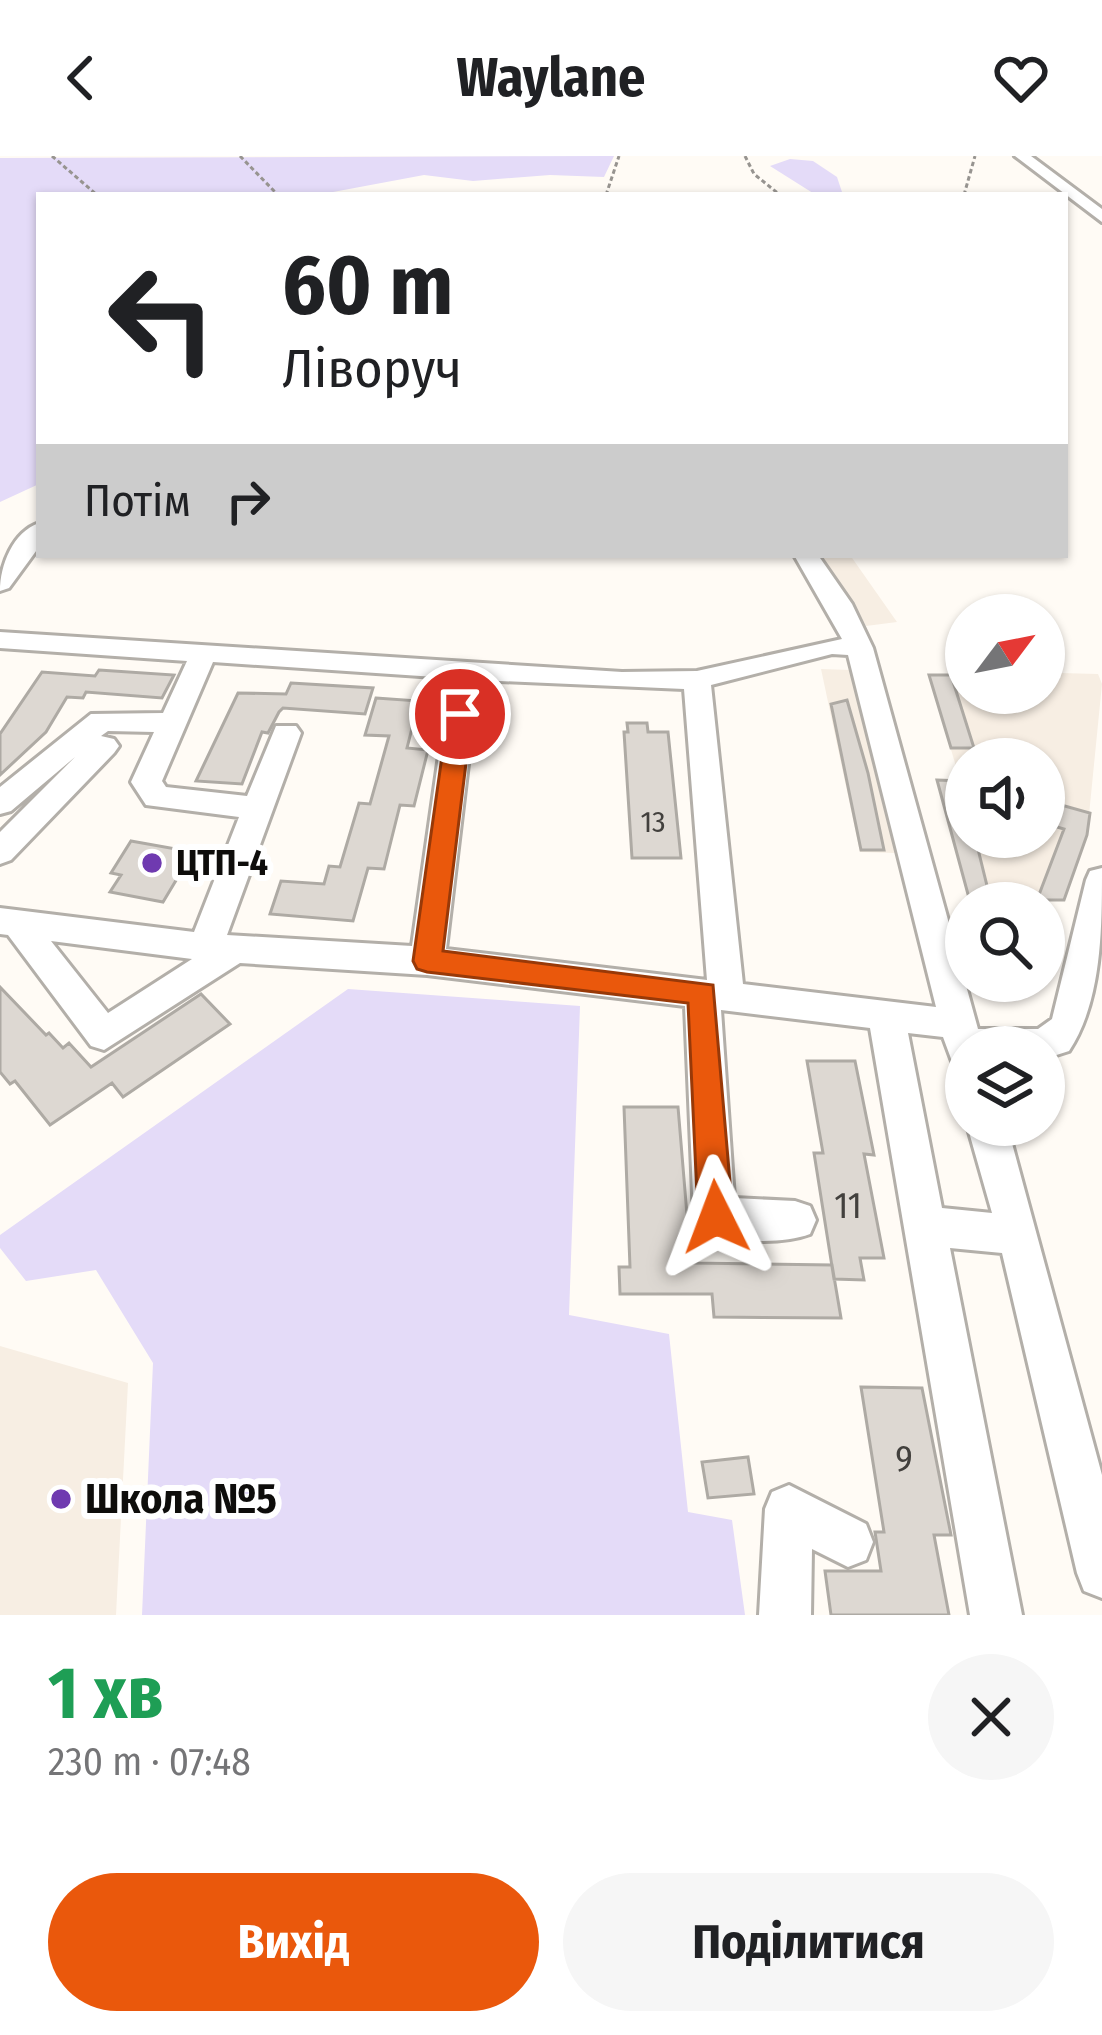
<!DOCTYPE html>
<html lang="uk">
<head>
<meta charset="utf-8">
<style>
  body { margin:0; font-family:"Fira Sans Condensed",sans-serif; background:#f6f6f6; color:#202124; height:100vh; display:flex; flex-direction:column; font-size:45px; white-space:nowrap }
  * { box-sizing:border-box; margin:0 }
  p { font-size:39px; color:#757577 }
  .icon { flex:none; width:66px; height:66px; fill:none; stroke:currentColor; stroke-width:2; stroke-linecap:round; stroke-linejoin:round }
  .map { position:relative; height:1459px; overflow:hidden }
  .drawer { display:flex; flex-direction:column; background:#fff; flex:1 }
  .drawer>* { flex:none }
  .banner { position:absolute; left:36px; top:36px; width:1032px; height:366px; border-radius:0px; box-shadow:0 3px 9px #0004; background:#fff; color:#202124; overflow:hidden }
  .needle { width:78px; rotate:58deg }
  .controls { position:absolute; left:945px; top:438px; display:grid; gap:24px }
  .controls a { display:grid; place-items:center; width:120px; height:120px; border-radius:50%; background:#fff; box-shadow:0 3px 9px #0004; font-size:60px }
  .pin { position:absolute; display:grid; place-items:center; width:102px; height:102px; color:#fff; margin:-51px; border:6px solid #fff; border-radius:50%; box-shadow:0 3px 12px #0007 }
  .me { position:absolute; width:132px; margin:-66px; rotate:357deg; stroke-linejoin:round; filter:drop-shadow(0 0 9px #0008) }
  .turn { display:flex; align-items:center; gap:42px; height:252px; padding:0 48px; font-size:54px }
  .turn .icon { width:156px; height:156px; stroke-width:2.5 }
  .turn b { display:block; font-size:84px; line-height:102px }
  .then { display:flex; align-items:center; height:114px; padding:0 48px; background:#0003; gap:24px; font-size:45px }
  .round { display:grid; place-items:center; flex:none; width:126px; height:126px; border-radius:63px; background:#f6f6f6 }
  .headline { display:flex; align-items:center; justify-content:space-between; height:204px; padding:0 48px }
  h1 { font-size:72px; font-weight:700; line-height:90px; color:#1e9e55 }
  .primary-button { display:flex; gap:24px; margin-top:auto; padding:24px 48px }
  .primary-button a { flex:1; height:138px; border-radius:72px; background:#ea580c; color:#fff; font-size:48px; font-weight:700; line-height:138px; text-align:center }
  .primary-button a+a { background:#f6f6f6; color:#202124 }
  header { display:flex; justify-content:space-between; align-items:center; height:156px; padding:0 48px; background:#fff; font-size:54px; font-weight:700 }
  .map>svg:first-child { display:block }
  .built { fill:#f7eee3; fill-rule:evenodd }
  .green { fill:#e4dbf8 }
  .building { fill:#ddd8d2; stroke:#aeaaa4; stroke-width:3 }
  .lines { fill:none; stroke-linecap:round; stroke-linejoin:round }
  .minor-casing { stroke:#b3afa9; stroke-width:6 }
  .path { stroke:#979490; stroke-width:3; stroke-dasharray:4.5 3; stroke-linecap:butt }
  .minor { fill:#fff; fill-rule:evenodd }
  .route { fill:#ea580c; stroke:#983908; stroke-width:3 }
  .poi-dot { fill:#6f3ab0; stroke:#fff; stroke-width:4.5 }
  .labels { text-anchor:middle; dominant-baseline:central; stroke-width:12; stroke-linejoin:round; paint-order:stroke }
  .number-label { font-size:30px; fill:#42403d }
  .poi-label { font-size:36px; font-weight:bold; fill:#0e0d0b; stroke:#fff; text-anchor:start }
  .near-number-label { font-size:36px; fill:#42403d }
  .near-poi-label { font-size:42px; font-weight:bold; fill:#0e0d0b; stroke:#fff; text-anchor:start }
</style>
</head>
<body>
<header><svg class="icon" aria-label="back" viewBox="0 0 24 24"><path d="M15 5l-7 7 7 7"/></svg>Waylane<svg class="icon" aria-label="heart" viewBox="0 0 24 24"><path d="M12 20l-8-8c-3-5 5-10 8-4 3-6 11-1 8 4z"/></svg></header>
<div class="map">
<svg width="1102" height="1459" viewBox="0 0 1102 1459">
  <rect width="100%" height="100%" fill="#fffbf5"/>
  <path class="built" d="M819,399H850L897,466L866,470Z
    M821,513L850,514L895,697L860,696Z
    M1060,517L1098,518L1102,528L1087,679L1064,744L969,742L937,624H960L929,519L966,520V537H1044V521L1061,522ZM966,603H1044V681H966Z
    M0,1190L128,1227L116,1459H0Z"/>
  <path class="green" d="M614,0L604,21L550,19L473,25L424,19L317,39H39V328L0,346V2Z
    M790,3L813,5L837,21L843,39H816L770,10Z
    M348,833L580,850L569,1159L669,1178L688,1356L732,1364L745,1459H142L153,1207L96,1114L26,1125L0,1092V1079Z"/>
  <path class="building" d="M99,514L174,519L162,542L86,536L83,542L67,541L46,576L0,619V578L42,516L95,520Z
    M929,519H951L974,592H951Z
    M291,527L373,532L365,558L283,552L279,556L268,577L262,576L242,628L196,625L238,537L286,538Z
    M376,542L419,545L407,592L428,594L414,650L400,649L384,713L368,712L353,765L270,758L281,725L324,728L329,710L340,711L359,647L370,648L389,580L365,579Z
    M847,544L868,617L884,694H861L831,548Z
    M627,567H647L648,576H668L681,702H632L624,576H628Z
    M937,624L961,625L966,681H975L990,742H969Z
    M1054,647L1090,657L1087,679L1064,744H1037L1064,673L1050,669Z
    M131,685L193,696L163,746L110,736L121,719L111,717Z
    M0,831L46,879L49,877L63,892L69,887L91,911L201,838L230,868L123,941L112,927L50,969L15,925L10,928L0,916Z
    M807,905H855L874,999L864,998L884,1102H860L864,1124L834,1123L814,997H823Z
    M624,951H678L691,1107L832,1109L841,1162L714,1161L712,1138H620L619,1111H630Z
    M861,1231L922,1232L951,1379H934L949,1459H831L825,1415H881L875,1376H884Z
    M748,1301L754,1338L708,1342L702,1306Z"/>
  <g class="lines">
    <defs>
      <path id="minor" d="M1015,0H1031L1102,53V66Z
        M39,367V391L9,432L0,435C0,409 13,376 39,367Z
        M794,399H818L852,448L873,492L978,873H1038L1052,863L1086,724L1090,715L1102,712C1102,773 1102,845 1069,895L1044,903V891H966V913L953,908L943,881L908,877L942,1052L992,1057L967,969H1007L1102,1319V1442L1084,1435L1077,1417L1002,1097L950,1092L1022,1459H970L870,872L721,854L734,1042L795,1045L810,1050L816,1064L810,1078C781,1089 729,1086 700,1075L694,1061L685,850L427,819L240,807L104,894L91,890L8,779L0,778V752L194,776L239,661L146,649L131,626L154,576L108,575L101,580L114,583L119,590L114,597L11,704L0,708V676L75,601L11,655L0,658V631L91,558L163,557L187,505L0,492V476L622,516L697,515L842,483ZM832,498L848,499L936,851L743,828L711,529ZM213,506L450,522L412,790L227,779L301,577L296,570H276L247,640L166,631L162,625ZM478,524L684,533L707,824L446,793ZM51,785L192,803L108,857Z
        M789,1329L866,1368L873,1386L866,1404L848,1411L812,1393L811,1459H759L765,1353L772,1336Z"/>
    </defs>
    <use href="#minor" class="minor-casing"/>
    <path class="path" d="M52,0L97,39
      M240,0L278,39
      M745,0L754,18L780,39
      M606,39L619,0
      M964,39L975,0"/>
    <use href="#minor" class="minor"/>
  </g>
  <path class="route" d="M460,551L472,558L443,795L713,829L733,1061L728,1072L716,1077L703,1072L698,1061L688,847L427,816L417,813L413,805L448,558Z"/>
  <g class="poi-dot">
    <circle cx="152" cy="707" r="12"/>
    <circle cx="61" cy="1343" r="12"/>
  </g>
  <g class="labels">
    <g class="number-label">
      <text x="653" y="666">13</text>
    </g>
    <g class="poi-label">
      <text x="176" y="707">ЦТП-4</text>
    </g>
    <g class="near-number-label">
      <text x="848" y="1050">11</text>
      <text x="904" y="1304">9</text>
    </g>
    <g class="near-poi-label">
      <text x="85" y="1343">Школа №5</text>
    </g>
  </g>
</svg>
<div class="controls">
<a><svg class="needle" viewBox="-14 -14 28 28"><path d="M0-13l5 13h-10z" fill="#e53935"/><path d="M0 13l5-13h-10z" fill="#757577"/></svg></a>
<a><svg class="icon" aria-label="sound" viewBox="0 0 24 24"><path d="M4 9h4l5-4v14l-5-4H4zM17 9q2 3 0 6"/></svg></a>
<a><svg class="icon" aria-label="search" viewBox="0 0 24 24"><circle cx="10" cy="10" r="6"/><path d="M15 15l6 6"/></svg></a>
<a><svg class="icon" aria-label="layers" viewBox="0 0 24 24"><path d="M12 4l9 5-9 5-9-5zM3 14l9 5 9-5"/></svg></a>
</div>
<div class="pin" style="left:460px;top:558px;background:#d93025"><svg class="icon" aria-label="arrive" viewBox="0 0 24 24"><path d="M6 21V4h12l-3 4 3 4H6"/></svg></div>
<svg class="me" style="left:716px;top:1061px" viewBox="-20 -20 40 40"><path d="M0-17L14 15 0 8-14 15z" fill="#ea580c" stroke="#fff" stroke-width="4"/></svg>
<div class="banner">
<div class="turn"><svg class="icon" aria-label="left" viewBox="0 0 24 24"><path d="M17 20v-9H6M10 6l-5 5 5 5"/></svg><div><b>60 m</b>Ліворуч</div></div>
<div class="then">Потім<svg class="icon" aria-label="right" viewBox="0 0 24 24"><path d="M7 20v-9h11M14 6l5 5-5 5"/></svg></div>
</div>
</div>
<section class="drawer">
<div class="headline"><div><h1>1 хв</h1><p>230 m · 07:48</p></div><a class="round"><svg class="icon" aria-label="close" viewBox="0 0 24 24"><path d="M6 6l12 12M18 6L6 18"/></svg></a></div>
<div class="primary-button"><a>Вихід</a><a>Поділитися</a></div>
</section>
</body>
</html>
